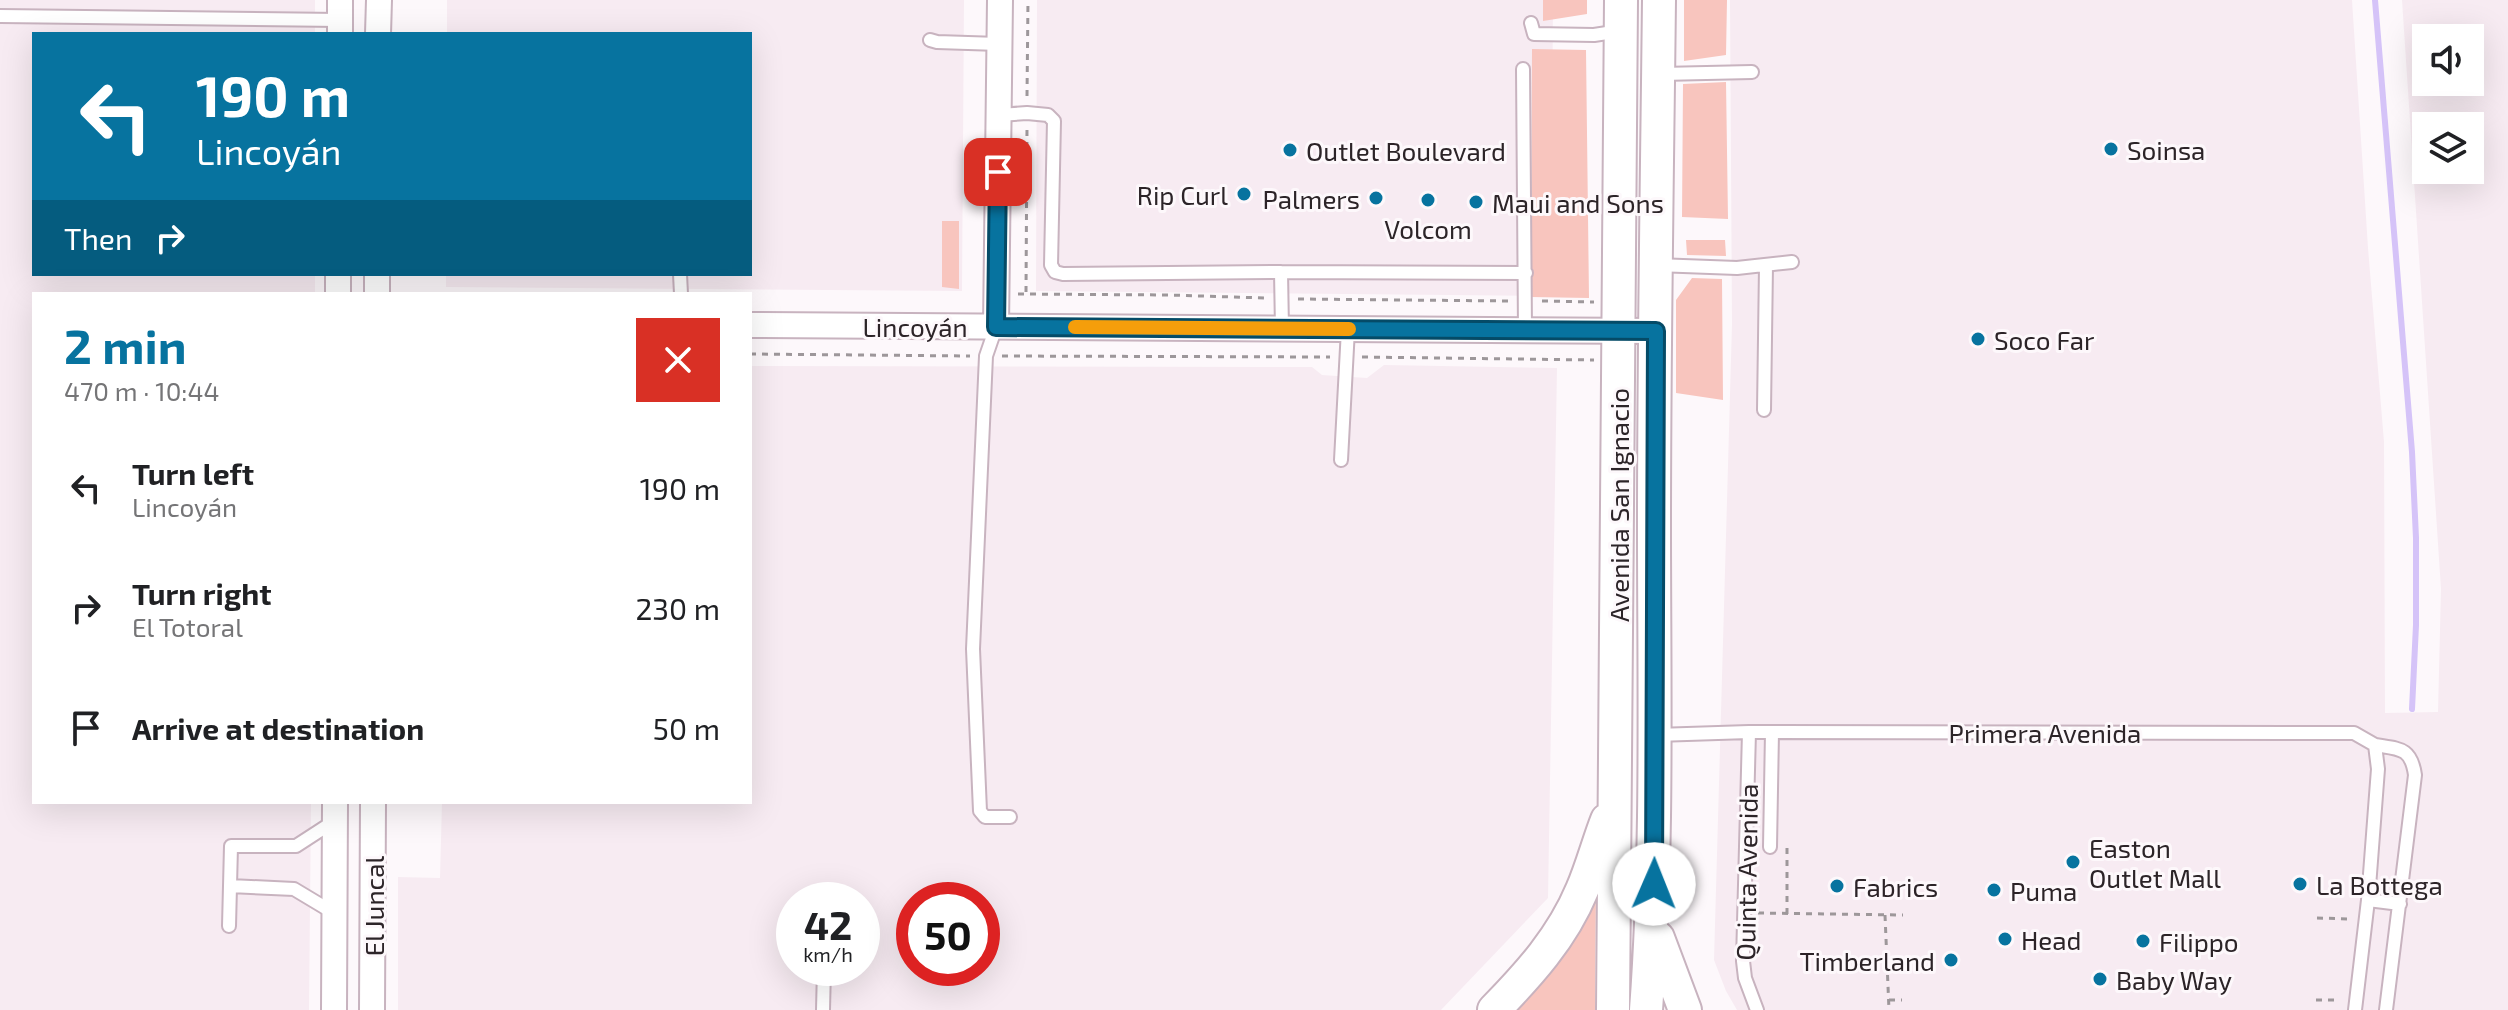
<!DOCTYPE html>
<html lang="en">
<head>
<meta charset="utf-8">
<style>
  body { margin:0; font-family:"Exo 2",sans-serif; background:#f2f2f2; color:#202124; height:100vh; display:flex; flex-direction:column; font-size:30px; white-space:nowrap }
  * { box-sizing:border-box; margin:0 }
  p { font-size:26px; color:#757577 }
  .icon { flex:none; width:44px; height:44px; fill:none; stroke:currentColor; stroke-width:2; stroke-linecap:round; stroke-linejoin:round }
  .map { position:relative; flex:1; overflow:hidden }
  .side { position:absolute; left:32px; top:292px; width:720px; height:512px; display:flex; flex-direction:column; background:#fff; border-radius:0px; box-shadow:0 8px 32px #0002 }
  .side>* { flex:none }
  .top-card { position:absolute; left:32px; top:32px; width:720px; height:244px; border-radius:0px; box-shadow:0 8px 32px #0002; background:#07739f; color:#fff; overflow:hidden }
  .fabs { position:absolute; left:2412px; top:24px; display:grid; gap:16px }
  .fabs a { display:grid; place-items:center; width:72px; height:72px; border-radius:0px; background:#fff; box-shadow:0 8px 32px #0002; font-size:40px }
  .speed { position:absolute; left:776px; top:882px; display:flex; gap:16px; font-size:40px; font-weight:700; text-align:center }
  .speed>* { display:grid; place-content:center; width:104px; height:104px; border-radius:50%; background:#fff; box-shadow:0 8px 32px #0002; line-height:1 }
  .speed small { font-size:20px; font-weight:400 }
  .speed .limit { border:12px solid #d22; background:#fff; color:#111 }
  .pin { position:absolute; display:grid; place-items:center; width:68px; height:68px; color:#fff; margin:-34px; border-radius:16px; box-shadow:0 4px 12px #0006 }
  .me { position:absolute; width:88px; margin:-44px; rotate:1deg; stroke-linejoin:round; filter:drop-shadow(0 0 6px #0008) }
  .turn { display:flex; align-items:center; gap:28px; height:168px; padding:0 32px; font-size:36px }
  .turn .icon { width:104px; height:104px; stroke-width:2.5 }
  .turn b { display:block; font-size:56px; line-height:68px }
  .then { display:flex; align-items:center; height:76px; padding:0 32px; background:#0003; gap:16px; font-size:30px }
  .round { display:grid; place-items:center; flex:none; width:84px; height:84px; border-radius:0px; background:#f2f2f2 }
  .headline { display:flex; align-items:center; justify-content:space-between; height:136px; padding:0 32px }
  h1 { font-size:48px; font-weight:700; line-height:60px; color:#07739f }
  ul { padding:0; list-style:none }
  li { display:flex; align-items:center; gap:24px; height:120px; padding:0 32px }
  li div { flex:1 }
  li b { display:block; font-size:30px }
  li em { font-style:normal }
  .map>svg:first-child { display:block }
  .built { fill:#f7ebf2; fill-rule:evenodd }
  .green { fill:#f8c5be }
  .lines { fill:none; stroke-linecap:round; stroke-linejoin:round }
  .stream { stroke:#d5c3f8; stroke-width:6 }
  .lane-casing { stroke:#c8b3bf; stroke-width:16 }
  .street-casing { stroke:#c8b3bf; stroke-width:28 }
  .secondary-casing { stroke:#c8b3bf; stroke-width:36 }
  .path { stroke:#9d979a; stroke-width:3; stroke-dasharray:6 6; stroke-linecap:butt }
  .lane { stroke:#fff; stroke-width:12 }
  .street { stroke:#fff; stroke-width:24 }
  .secondary { stroke:#fff; stroke-width:32 }
  .route-casing { stroke:#054b67; stroke-width:20 }
  .route { stroke:#07739f; stroke-width:14 }
  .slow { stroke:#f59e0b; stroke-width:14 }
  .poi-dot { fill:#07739f; stroke:#fdf8fb; stroke-width:3 }
  .labels { text-anchor:middle; dominant-baseline:central; stroke-width:6; stroke-linejoin:round; paint-order:stroke }
  .poi-label { font-size:26px; fill:#2c2428; stroke:#fdf8fb; text-anchor:start }
  .street-label { font-size:26px; fill:#2c2428; stroke:#fdf8fb }
</style>
</head>
<body>
<div class="map">
<svg width="2508" height="1010" viewBox="0 0 2508 1010">
  <rect width="100%" height="100%" fill="#fdf8fb"/>
  <path class="built" d="M0,0H315V34H34V274H315V294H34V802H311L309,1010H0Z
    M447,0H964L962,291L446,287V274H750V34H447Z
    M1037,0H1553L1551,296L1036,291Z
    M1730,0H2352L2368,248L2384,442L2385,713L2438,712L2441,589L2402,0H2508V1010H1737L1726,991L1714,960L1732,324ZM2426,38H2470V82H2426ZM2426,126H2470V170H2426Z
    M1384,365L1557,368L1548,898L1441,1010H398V877L440,878L442,802H750V366L1312,367L1322,375L1367,378ZM794,900H862V968H794ZM914,900H982V968H914Z"/>
  <path class="green" d="M1543,0H1587V14L1543,21Z
    M1684,0H1727L1726,55L1684,61Z
    M1532,49L1586,50L1589,298L1531,297Z
    M1726,82L1728,219L1682,217L1683,84Z
    M942,221H959V289L942,287Z
    M1686,240H1725L1726,256L1687,255Z
    M1692,278L1722,279L1723,400L1676,393V300Z
    M1596,886L1595,1010H1504Z"/>
  <g class="lines">
    <path class="stream" d="M2375,0L2412,452L2416,538V625L2412,709"/>
    <defs>
      <path id="lane" d="M0,16L340,20
        M1531,23L1534,34L1594,35L1620,31
        M930,40L937,42L999,44
        M1523,69L1525,330
        M1661,74L1752,72
        M999,115L1027,113L1048,115L1054,121L1051,265L1055,272L1063,274L1281,272L1526,273
        M1656,265L1737,268L1792,262
        M1281,272L1282,329
        M680,274L681,294
        M996,327L986,356L973,649L980,811L985,817H1010
        M1764,410L1766,266
        M1341,460L1348,329
        M1749,732L1743,961L1745,978L1757,1010
        M1656,735L1749,732L2354,733L2375,745L2378,769L2368,900L2355,1010
        M2375,745C2399,749 2411,747 2415,775L2386,1010
        M1770,847L1772,732
        M230,886L294,889L334,913
        M2368,900L2400,904
        M229,926L231,846H296L333,822
        M823,1010L824,968"/>
      <path id="street" d="M340,34V0
        M378,34L379,0
        M338,294V274
        M377,294V274
        M750,325L1656,331
        M996,327L1000,0
        M334,1010L335,802
        M372,1010L373,802"/>
      <path id="secondary" d="M1658,938L1685,1010
        M1494,1010C1529,974 1562,938 1582,890C1592,867 1598,843 1607,820
        M1613,1010L1621,0
        M1646,1010C1658,849 1654,688 1654,526C1654,351 1657,175 1659,0"/>
    </defs>
    <use href="#lane" class="lane-casing"/>
    <use href="#street" class="street-casing"/>
    <use href="#secondary" class="secondary-casing"/>
    <path class="path" d="M1027,96L1028,0
      M1026,292L1027,128
      M1018,294L1169,295L1266,298
      M1298,299L1510,301
      M1542,301L1594,302
      M750,354L970,356
      M1002,356L1330,357
      M1362,357L1594,360
      M1758,913L1903,915
      M1787,914V848
      M1885,915L1889,1010
      M2317,918L2350,919
      M1889,1000H1902
      M2316,1000H2340"/>
    <use href="#lane" class="lane"/>
    <use href="#street" class="street"/>
    <use href="#secondary" class="secondary"/>
  </g>
  <g class="lines">
    <defs>
      <path id="route" d="M998,172L996,327L1656,331L1654,884"/>
    </defs>
    <use href="#route" class="route-casing"/>
    <use href="#route" class="route"/>
    <path class="slow" d="M1075,327L1349,329"/>
  </g>
  <g class="poi-dot">
    <circle cx="2111" cy="149" r="8"/>
    <circle cx="1290" cy="150" r="8"/>
    <circle cx="1244" cy="194" r="8"/>
    <circle cx="1376" cy="198" r="8"/>
    <circle cx="1428" cy="200" r="8"/>
    <circle cx="1476" cy="202" r="8"/>
    <circle cx="1978" cy="339" r="8"/>
    <circle cx="2073" cy="862" r="8"/>
    <circle cx="2300" cy="884" r="8"/>
    <circle cx="1837" cy="886" r="8"/>
    <circle cx="1994" cy="890" r="8"/>
    <circle cx="2005" cy="939" r="8"/>
    <circle cx="2143" cy="941" r="8"/>
    <circle cx="1951" cy="960" r="8"/>
    <circle cx="2100" cy="979" r="8"/>
  </g>
  <g class="labels">
    <g class="poi-label">
      <text x="2127" y="149">Soinsa</text>
      <text x="1306" y="150">Outlet Boulevard</text>
      <text x="1228" y="194" text-anchor="end">Rip Curl</text>
      <text x="1360" y="198" text-anchor="end">Palmers</text>
      <text x="1492" y="202">Maui and Sons</text>
      <text x="1428" y="228" text-anchor="middle">Volcom</text>
      <text x="1994" y="339">Soco Far</text>
      <text x="2089" y="847">Easton<tspan x="2089" dy="30">Outlet Mall</tspan></text>
      <text x="2316" y="884">La Bottega</text>
      <text x="1853" y="886">Fabrics</text>
      <text x="2010" y="890">Puma</text>
      <text x="2021" y="939">Head</text>
      <text x="2159" y="941">Filippo</text>
      <text x="1935" y="960" text-anchor="end">Timberland</text>
      <text x="2116" y="979">Baby Way</text>
    </g>
    <g class="street-label">
      <text x="915" y="326">Lincoyán</text>
      <text transform="translate(1618 505) rotate(-90)">Avenida San Ignacio</text>
      <text x="2045" y="732">Primera Avenida</text>
      <text transform="translate(1746 872) rotate(-89)">Quinta Avenida</text>
      <text transform="translate(373 906) rotate(-90)">El Juncal</text>
    </g>
  </g>
</svg>
<div class="fabs">
<a><svg class="icon" aria-label="sound" viewBox="0 0 24 24"><path d="M4 9h4l5-4v14l-5-4H4zM17 9q2 3 0 6"/></svg></a>
<a><svg class="icon" aria-label="layers" viewBox="0 0 24 24"><path d="M12 4l9 5-9 5-9-5zM3 14l9 5 9-5"/></svg></a>
</div>
<div class="speed"><div>42<small>km/h</small></div><div class="limit">50</div></div>
<div class="pin" style="left:998px;top:172px;background:#d93025"><svg class="icon" aria-label="arrive" viewBox="0 0 24 24"><path d="M6 21V4h12l-3 4 3 4H6"/></svg></div>
<svg class="me" style="left:1654px;top:884px" viewBox="-20 -20 40 40"><circle r="19" fill="#fff"/><path d="M0-13L10 11 0 6-10 11z" fill="#07739f"/></svg>
<div class="top-card">
<div class="turn"><svg class="icon" aria-label="left" viewBox="0 0 24 24"><path d="M17 20v-9H6M10 6l-5 5 5 5"/></svg><div><b>190 m</b>Lincoyán</div></div>
<div class="then">Then<svg class="icon" aria-label="right" viewBox="0 0 24 24"><path d="M7 20v-9h11M14 6l5 5-5 5"/></svg></div>
</div>
<section class="side">
<div class="headline"><div><h1>2 min</h1><p>470 m · 10:44</p></div><a class="round" style="background:#d93025;color:#fff"><svg class="icon" aria-label="close" viewBox="0 0 24 24"><path d="M6 6l12 12M18 6L6 18"/></svg></a></div>
<ul>
<li><svg class="icon" aria-label="left" viewBox="0 0 24 24"><path d="M17 20v-9H6M10 6l-5 5 5 5"/></svg><div><b>Turn left</b><p>Lincoyán</p></div><em>190 m</em></li>
<li><svg class="icon" aria-label="right" viewBox="0 0 24 24"><path d="M7 20v-9h11M14 6l5 5-5 5"/></svg><div><b>Turn right</b><p>El Totoral</p></div><em>230 m</em></li>
<li><svg class="icon" aria-label="arrive" viewBox="0 0 24 24"><path d="M6 21V4h12l-3 4 3 4H6"/></svg><div><b>Arrive at destination</b></div><em>50 m</em></li>
</ul>
</section>
</div>
</body>
</html>
